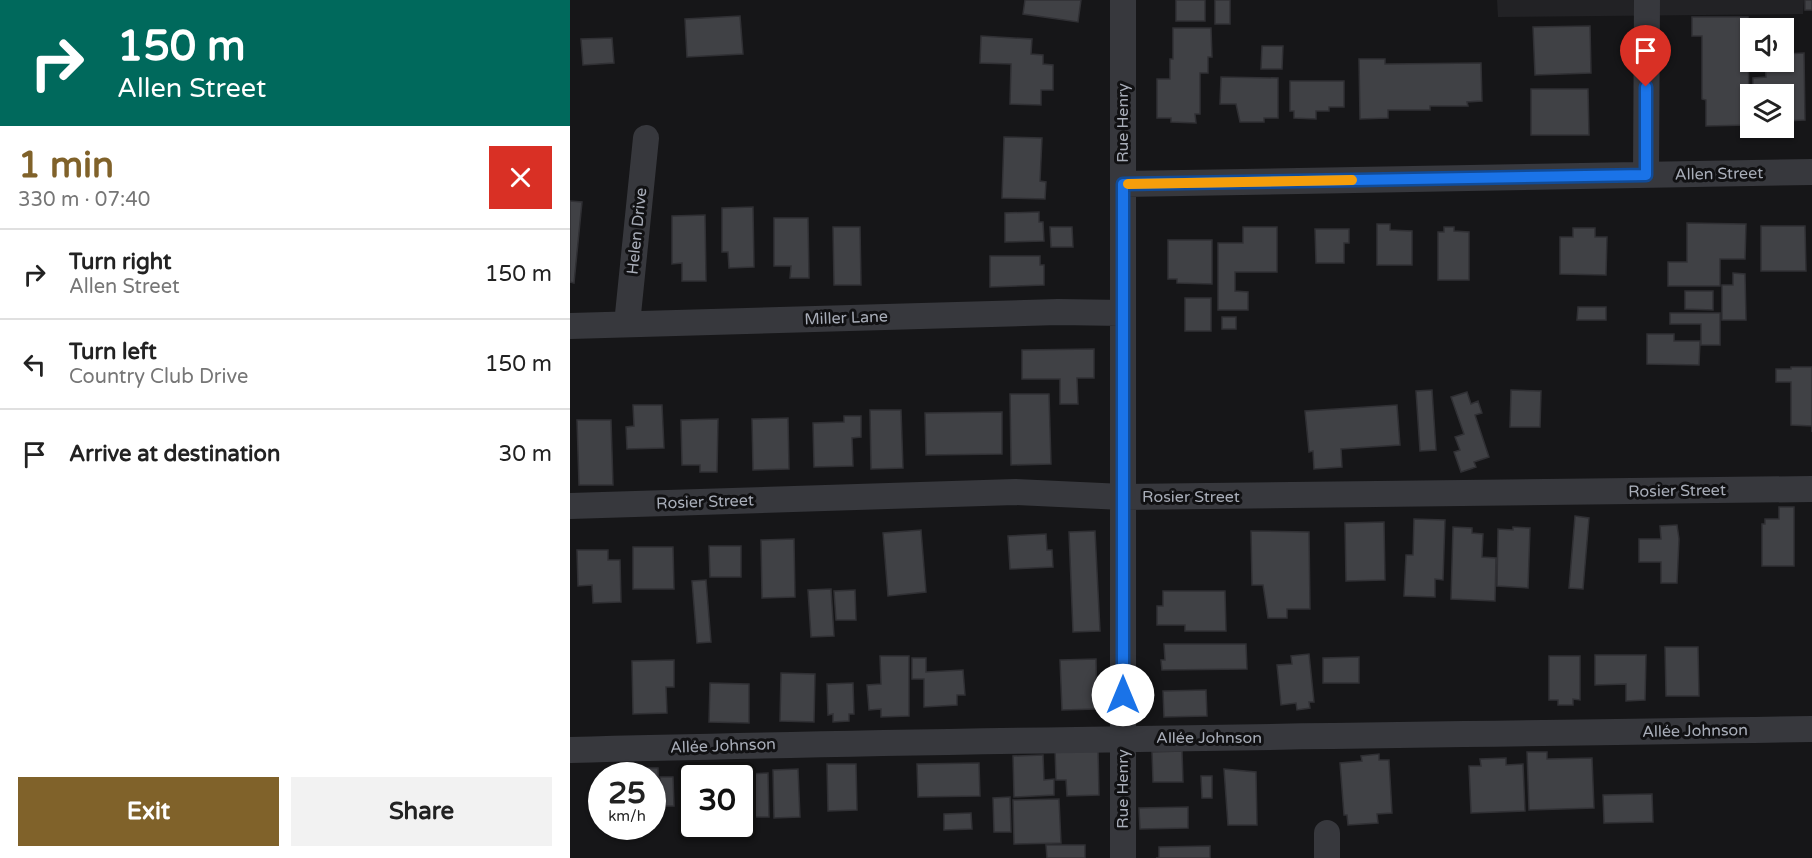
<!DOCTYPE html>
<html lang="en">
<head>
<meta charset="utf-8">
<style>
  body { margin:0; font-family:"Varela Round",sans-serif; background:#f2f2f2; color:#222; height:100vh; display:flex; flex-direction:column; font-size:22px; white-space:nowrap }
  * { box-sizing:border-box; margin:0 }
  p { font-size:20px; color:#767676 }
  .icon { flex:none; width:33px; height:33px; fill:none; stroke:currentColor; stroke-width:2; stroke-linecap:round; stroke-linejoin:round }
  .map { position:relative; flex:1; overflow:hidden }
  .details { display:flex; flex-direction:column; background:#fff; width:570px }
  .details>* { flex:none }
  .guide { background:#00695c; color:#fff; overflow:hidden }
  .fabs { position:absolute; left:1170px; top:18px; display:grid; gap:12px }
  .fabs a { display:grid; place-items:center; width:54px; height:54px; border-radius:0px; background:#fff; box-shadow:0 2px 4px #0004; font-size:30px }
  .speed { position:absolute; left:18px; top:762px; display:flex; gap:12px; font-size:30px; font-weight:700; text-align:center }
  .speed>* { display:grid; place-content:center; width:78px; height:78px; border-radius:50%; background:#fff; box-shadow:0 2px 4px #0004; line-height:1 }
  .speed small { font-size:15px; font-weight:400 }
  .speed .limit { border:3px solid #111; border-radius:9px; background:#fff; color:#111 }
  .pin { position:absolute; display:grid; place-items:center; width:51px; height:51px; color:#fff; margin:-62px -26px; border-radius:50% 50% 50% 0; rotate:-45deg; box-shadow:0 0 6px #0007 }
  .pin .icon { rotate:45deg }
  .me { position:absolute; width:66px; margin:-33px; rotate:0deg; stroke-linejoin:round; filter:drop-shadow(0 0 4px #0008) }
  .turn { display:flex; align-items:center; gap:21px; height:126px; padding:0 18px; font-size:27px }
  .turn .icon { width:78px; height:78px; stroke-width:2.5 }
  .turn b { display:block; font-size:42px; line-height:51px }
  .round { display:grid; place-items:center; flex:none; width:63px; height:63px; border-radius:0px; background:#f2f2f2 }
  .summary { display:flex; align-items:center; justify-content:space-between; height:102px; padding:0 18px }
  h1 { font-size:36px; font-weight:700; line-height:45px; color:#80622a }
  .cta { display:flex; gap:12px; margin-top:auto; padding:12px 18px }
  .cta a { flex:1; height:69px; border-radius:0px; background:#80622a; color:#fff; font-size:24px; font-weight:700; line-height:69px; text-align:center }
  .cta a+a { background:#f2f2f2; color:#222 }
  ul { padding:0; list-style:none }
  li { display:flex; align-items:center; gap:18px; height:90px; padding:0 18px; border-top:2px solid #e0e0e0 }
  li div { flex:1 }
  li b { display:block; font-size:22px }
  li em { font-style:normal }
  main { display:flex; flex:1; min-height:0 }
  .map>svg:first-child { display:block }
  .built { fill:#222225 }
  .building { fill:#404145; stroke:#303034; stroke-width:1.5 }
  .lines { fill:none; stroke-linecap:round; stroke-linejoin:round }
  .minor { stroke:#37383d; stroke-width:26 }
  .route-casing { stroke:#114b97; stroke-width:15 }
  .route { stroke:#1a73e8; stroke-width:10 }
  .slow { stroke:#f59e0b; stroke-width:10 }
  .labels { text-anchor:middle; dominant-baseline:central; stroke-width:6; stroke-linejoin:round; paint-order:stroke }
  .street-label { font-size:16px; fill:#a8adb8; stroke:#111113 }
</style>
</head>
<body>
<main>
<section class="details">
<div class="guide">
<div class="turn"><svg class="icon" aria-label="right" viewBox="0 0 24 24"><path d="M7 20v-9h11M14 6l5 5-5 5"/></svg><div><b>150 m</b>Allen Street</div></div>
</div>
<div class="summary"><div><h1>1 min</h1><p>330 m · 07:40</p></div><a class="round" style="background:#d93025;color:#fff"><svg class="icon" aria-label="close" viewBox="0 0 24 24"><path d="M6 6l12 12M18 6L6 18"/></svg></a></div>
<ul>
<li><svg class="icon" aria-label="right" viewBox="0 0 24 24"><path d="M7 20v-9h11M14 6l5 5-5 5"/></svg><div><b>Turn right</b><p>Allen Street</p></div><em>150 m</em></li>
<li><svg class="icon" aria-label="left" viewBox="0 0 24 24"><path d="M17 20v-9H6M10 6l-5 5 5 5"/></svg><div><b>Turn left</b><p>Country Club Drive</p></div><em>150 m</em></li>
<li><svg class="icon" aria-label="arrive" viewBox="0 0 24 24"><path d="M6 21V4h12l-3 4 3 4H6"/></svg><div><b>Arrive at destination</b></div><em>30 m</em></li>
</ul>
<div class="cta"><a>Exit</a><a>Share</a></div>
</section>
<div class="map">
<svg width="1242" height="858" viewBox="0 0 1242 858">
  <rect width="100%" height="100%" fill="#161618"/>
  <path class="built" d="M927,0H1234L1233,14L928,17Z"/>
  <path class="building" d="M455,0H511L508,22L453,14Z
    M606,0H635V21H606Z
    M645,0H660V24H645Z
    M1235,0H1242V10H1235Z
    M170,16L173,54L117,57L115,19Z
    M1122,17H1178L1179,125L1136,126V100L1132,99V36H1122Z
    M1020,26L1021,73L965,75L963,27Z
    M603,28H641L642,57H638V73H630V114H625L626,123L601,122V118H587V79H600V59H603Z
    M411,36L462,39L461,54L473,55V64L483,65V90H471V105L440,104L441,64L410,63Z
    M42,38L44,63L13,65L11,39Z
    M692,46H713L712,69H691Z
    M1234,53L1235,120L1214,121V94H1183V78L1196,77L1195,62H1214V54Z
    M789,59H815V64L911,63L912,101L897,102L898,106H860V110H818V118L790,119Z
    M651,77L708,78V118H694V122H670L666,104H650Z
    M720,81H774V107H759V111H746V119L724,118V111H720Z
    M961,89H1018L1019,135H961Z
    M434,137L472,138L470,181L476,182L475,199L432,198Z
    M0,201L12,202L4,283L0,282Z
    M183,207L184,267L159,268L158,252H152V208Z
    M469,212V222H473L474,241L435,242V213Z
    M135,215L136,281H112V263L102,264V216Z
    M204,218H238L239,278H220L221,266H204Z
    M1117,223L1176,224L1175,259H1150V286H1098V262H1117Z
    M807,224H820V230L842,231V265H807Z
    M1191,226H1235L1236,271H1191Z
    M263,227H290L291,285H264Z
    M480,227H502L503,247H481Z
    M673,227H707V272H665V291L678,292V310H648V243H673Z
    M874,227H884V231L899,232V280H868V232H874Z
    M1003,228H1025V237H1037L1036,275L990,274V237H1003Z
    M745,229H779V243H774V263H746Z
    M598,240H642V284L607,283V279H598Z
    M420,256H470V265H474V285L420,287Z
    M1163,273L1175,274L1176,320H1152V285H1163Z
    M1115,291H1143V310L1115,309Z
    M615,298H641V331H615Z
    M1008,307H1036V320H1007Z
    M1100,313H1150V345H1131V324H1100Z
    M652,317H666V329H652Z
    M1077,334H1104V341H1130L1129,365L1077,364Z
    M524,349V378H507L508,404H490V379H452V350Z
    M1221,367H1242V432V426L1221,425V382H1206V369H1221Z
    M862,390L866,450L850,451L846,391Z
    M941,390L971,391L970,427H940Z
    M897,392L901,404L908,401L912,413L905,415L919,457L904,462L906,467L891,472L884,452L890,450L885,437L894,434L881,397Z
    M440,394H479L481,464L441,465Z
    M63,405H92L94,448L57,449L56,427L64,426Z
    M827,405L830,445L771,449L772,467L744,469L743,451L739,452L735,411Z
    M300,410H331L333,468L301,469Z
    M432,412V454L356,455L355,413Z
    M274,416H291V437L282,438L283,466L244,467L243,423L274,422Z
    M218,418L219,469L183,470L182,419Z
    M148,419L147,472H130V465H112L111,420Z
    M7,420H41L43,485H9Z
    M1209,507H1224V566H1192V524H1195V519H1209Z
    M1005,516L1019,518L1013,589L999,588Z
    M844,519L875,520L873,580L865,579V597L834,596L836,555H843Z
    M814,522L815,580L776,581L775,523Z
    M1107,525L1109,539L1107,583H1091V562H1069V539H1091L1090,526Z
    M883,527L902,528V533L913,534L912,557L926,558L925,601L881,599Z
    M943,527L960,528L958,588L927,586L928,529L943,530Z
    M351,530L356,592L318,596L313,533Z
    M525,531L530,631L503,632L499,532Z
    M681,531L739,532L740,609H717V618H698L693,585H682Z
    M476,534L477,550H482L483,567L440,569L438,536Z
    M224,539L225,597L192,598L191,540Z
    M139,546H171V577H140Z
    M63,547H103L104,589H63Z
    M7,550H38V560H50L51,602L23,603L22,585L8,586Z
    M136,580L141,642L127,643L122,581Z
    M261,589L264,636L241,637L238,590Z
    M285,590L286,620H266L264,591Z
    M593,591H655L656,631H615V625H587V606H593Z
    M594,644H676L677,669L592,670L591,660H595Z
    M1095,647H1128L1129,696H1096Z
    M739,654L744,702H739L740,708L727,710L726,703L711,705L707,665L722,664L721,656Z
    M1025,655H1076L1075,700L1056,701V684L1025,685Z
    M310,656H339V716L311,717V709L299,710L297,685L311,684Z
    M979,656H1010V700L1003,699V705H988V700H979Z
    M789,657V683H753V658Z
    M342,658H356V672L393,670L395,695H387V705L354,707V679H342Z
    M526,659L527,709L492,710L490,660Z
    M104,660V687H96L97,713L63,714L62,661Z
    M211,673L245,674L244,722L210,721Z
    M140,683L179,684V723L139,722Z
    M283,683L284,714H279V721L263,722V714L258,715L257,684Z
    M636,690L637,716L594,717L593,691Z
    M528,748L529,795L497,796L496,780H486L485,749Z
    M612,751L613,782H583L582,752Z
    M957,752H977V759L1022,758L1024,808L959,810Z
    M809,754V760H819L822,813L807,814L808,823L778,825L777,815H774L770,763L792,761L791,756Z
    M473,755L474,780L484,779V795L444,797L443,756Z
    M936,758V765L953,764L955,811L901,813L899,766H911L910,759Z
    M409,763L410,796L348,797L347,764Z
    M257,764H286L287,810L258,811Z
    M70,768H88L89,807L82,808V776H70Z
    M228,769L230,817L204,818L203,770Z
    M654,769L686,772L687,825H658Z
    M198,773L199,817H175L174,774Z
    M631,776H642V798H632Z
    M90,777H103L104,806H91Z
    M1082,794L1083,822L1034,823L1033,795Z
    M440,797L441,832H424L423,798Z
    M489,799L491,843L444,844L443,800Z
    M618,807V828L570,829L569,808Z
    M401,813L402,829L374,830V814Z
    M476,845H515V858H477Z
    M640,846V858H586H589V847Z"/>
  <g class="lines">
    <path class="minor" d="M553,0V858
      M1076,175L1077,0
      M553,184L1242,172
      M57,324L76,138
      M0,326L488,312L553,313
      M0,506L445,492L553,497L1242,489
      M0,750C414,739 828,736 1242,729
      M757,858V833"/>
  </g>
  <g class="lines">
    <defs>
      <path id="route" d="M553,695V184L1076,175V87"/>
    </defs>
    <use href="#route" class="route-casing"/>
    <use href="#route" class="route"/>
    <path class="slow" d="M558,184L782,180"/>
  </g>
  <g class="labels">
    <g class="street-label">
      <text transform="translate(553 123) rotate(-90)">Rue Henry</text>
      <text transform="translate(1149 174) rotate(-1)">Allen Street</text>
      <text transform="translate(67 231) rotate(-84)">Helen Drive</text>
      <text transform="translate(276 318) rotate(-2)">Miller Lane</text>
      <text transform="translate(1107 491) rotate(-1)">Rosier Street</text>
      <text x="621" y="497">Rosier Street</text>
      <text transform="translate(135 502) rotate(-2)">Rosier Street</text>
      <text transform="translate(1125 731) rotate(-1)">Allée Johnson</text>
      <text x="639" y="738">Allée Johnson</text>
      <text transform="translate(153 746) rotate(-2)">Allée Johnson</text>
      <text transform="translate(553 789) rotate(-90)">Rue Henry</text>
    </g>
  </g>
</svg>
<div class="fabs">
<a><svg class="icon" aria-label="sound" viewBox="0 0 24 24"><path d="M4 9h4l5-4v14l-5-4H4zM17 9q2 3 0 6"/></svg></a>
<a><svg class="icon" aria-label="layers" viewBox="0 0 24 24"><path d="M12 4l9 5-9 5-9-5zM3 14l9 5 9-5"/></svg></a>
</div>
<div class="speed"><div>25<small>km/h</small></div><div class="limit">30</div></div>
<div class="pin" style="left:1076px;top:87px;background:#d93025"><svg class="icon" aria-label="arrive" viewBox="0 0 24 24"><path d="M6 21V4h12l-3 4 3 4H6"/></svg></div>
<svg class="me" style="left:553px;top:695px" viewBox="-20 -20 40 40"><circle r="19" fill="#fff"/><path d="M0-13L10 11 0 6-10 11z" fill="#1a73e8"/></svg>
</div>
</main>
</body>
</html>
